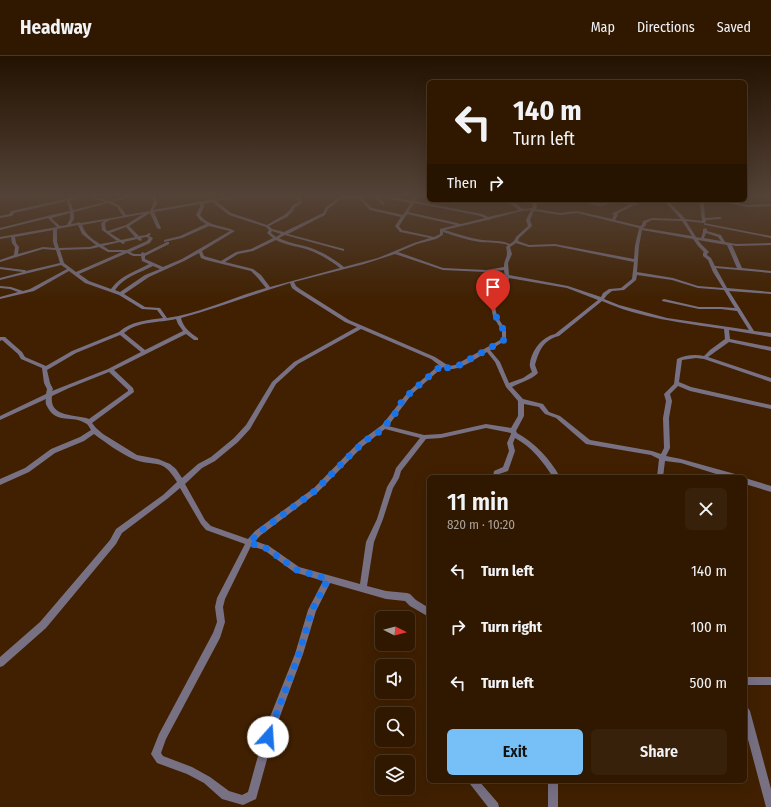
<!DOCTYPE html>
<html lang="en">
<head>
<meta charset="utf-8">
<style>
  body { margin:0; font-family:"Fira Sans Condensed",sans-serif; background:#38210a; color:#f1f3f6; height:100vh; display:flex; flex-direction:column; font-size:15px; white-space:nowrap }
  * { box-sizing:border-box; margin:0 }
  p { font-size:13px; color:#a8a099 }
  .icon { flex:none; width:22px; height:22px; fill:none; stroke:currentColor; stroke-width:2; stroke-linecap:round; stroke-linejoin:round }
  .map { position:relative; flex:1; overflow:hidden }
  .side { position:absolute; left:427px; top:419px; width:320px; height:308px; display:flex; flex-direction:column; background:#301800; border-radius:6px; box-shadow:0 4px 16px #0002,0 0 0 1px #4b3722 }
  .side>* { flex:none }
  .guide { position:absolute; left:427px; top:24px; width:320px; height:122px; border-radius:6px; box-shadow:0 4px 16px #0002,0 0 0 1px #4b3722; background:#301800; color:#f1f3f6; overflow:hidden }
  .needle { width:26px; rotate:96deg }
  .controls { position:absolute; left:375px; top:555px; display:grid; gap:8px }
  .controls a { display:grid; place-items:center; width:40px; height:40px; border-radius:6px; background:#301800; box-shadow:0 4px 16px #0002,0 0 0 1px #4b3722; font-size:20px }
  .pin { position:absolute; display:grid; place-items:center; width:34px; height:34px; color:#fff; margin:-41px -17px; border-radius:50% 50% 50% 0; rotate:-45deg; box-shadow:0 0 4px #0007 }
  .pin .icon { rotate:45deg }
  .me { position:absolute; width:44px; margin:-22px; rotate:19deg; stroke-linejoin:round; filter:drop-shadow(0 0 3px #0008) }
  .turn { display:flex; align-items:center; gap:14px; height:84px; padding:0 20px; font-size:18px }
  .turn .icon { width:52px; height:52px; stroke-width:2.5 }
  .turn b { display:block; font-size:28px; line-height:34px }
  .then { display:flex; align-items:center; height:38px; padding:0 20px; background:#0003; gap:8px; font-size:15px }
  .round { display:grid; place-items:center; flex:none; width:42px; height:42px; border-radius:6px; background:#38210a }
  .headline { display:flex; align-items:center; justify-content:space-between; height:68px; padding:0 20px }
  h1 { font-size:24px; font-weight:600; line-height:30px }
  .cta { display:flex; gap:8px; margin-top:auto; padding:8px 20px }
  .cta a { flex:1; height:46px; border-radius:6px; background:#77bff7; color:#111; font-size:16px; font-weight:600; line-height:46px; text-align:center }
  .cta a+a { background:#38210a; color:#f1f3f6 }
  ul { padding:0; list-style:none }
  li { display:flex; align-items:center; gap:12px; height:56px; padding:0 20px }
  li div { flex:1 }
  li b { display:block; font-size:15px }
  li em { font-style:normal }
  header { display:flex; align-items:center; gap:24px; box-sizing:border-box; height:56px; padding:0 20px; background:#301800; border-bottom:1px solid #4b3722 }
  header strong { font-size:19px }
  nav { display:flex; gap:22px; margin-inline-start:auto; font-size:14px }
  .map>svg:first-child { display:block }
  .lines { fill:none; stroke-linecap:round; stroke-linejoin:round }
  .minor { fill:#787184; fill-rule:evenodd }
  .route { stroke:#1a73e8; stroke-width:7; stroke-dasharray:0 12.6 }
</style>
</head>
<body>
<header>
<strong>Headway</strong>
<nav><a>Map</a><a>Directions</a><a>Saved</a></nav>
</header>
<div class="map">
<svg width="771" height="751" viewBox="0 0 771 751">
  <rect width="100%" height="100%" fill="#402000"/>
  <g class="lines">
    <path class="minor" d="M80,140H85L70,144L73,154L105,146L92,141V140C98,140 102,144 108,145C114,146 124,140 131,140V141L112,146L119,149L126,159L150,155L154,146L152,140H154L158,146L153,154L210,144L212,143L214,144L237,140H242L241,141L216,145L231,157L267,169L284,159L290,154L292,150L299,146L296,140H299L302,147L294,152L293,155L287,161L269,170L272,173L284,176L323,157L326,151L341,140H385L412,145L416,140H418L415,145L482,158L488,161L519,154L511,148L500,144H506L513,146L523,153L532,152L533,150L532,144H536L537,150L536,153L560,157L577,155L612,163L614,159L612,158L613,157L631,148L613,146L601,150L574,144H581L601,148L613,144L635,147L637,144H641L637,149H634L617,158L618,159L615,164L640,170L642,169L643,165L652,162L681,163L666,147V144H670L669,146L682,159L685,163L702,165L700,148L702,144H706L704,148L705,162L720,161L722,162L720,163L706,164V166L704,167L686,165L696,181L701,182L703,176V173L705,172L707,173V175L721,179L725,186L736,188L771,187V189L736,190L732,189L742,212L771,215V217L716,212L727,232L771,236V238L729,235L754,275L771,277V281L729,274L730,283L771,291V295L729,286L708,301L771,322V326L704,303L696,302L682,304L679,326L691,331L771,349V353L690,335L678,330L670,338L672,345L669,362L670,392L666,400L681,403L735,418L737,419L738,421H726L681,407L665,405L663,421H657L659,403L651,399L586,388L556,362L545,358L539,351L524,348V360L516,375L517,377C535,387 550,403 560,421H553C543,406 532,391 515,382L513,387L515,395L508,415L499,418V421H493L494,415L503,411L509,395L507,387L511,378V377L486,372L441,382L426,383L401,415L399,422L393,432L383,463L374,486L367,530L386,535L407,537L410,538L416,544L429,552V561L410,550L405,545L386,543L330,527L316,555L303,598L276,671L256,743L243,749L222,743L204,727L187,718L157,707L151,698L159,678L213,577L217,566L215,551L217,542L245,488L206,474L201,468L180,432L167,443L122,477L116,488L46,572L3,610L0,611V601L40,566L110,484L116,473L163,439L177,426C162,400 155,412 133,403C120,397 106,387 94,378L84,385L55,397L29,416L0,429V423L25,412L51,393L80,381L91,374C89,371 88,368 85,367C73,359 57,368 48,352C46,349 45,347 46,343L0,364V360L46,338L47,333L44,327L42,312L21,303L18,298L2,284L0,285V281H5L22,296L25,301L46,310L72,295L119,276C131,265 148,264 163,262L157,254L142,253L119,239L85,227L69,215L34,235L0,243V241L18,236L10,233L0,232V230L11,231L23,235L30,233L67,213L61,209L0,224V222L23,216L0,213V211L24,214H25L26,215L60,207L56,194L43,193L0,206V204L14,199L15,191L12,187L11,181L0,183V181L57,171L48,162L0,174V172L51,159L70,155L67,145L14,157L12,160H11L0,162V160L9,158L11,155ZM375,141L383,149L385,148L379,141L411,147L403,159L372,152L361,142ZM342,142H359L370,154L401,161L395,170L400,176L430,182L414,187L378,202L344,211C334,203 321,195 308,191C298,188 288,187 279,182L285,179L344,195V193L288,178L325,159L328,153ZM212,146L229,159L266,171L269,174L267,177L273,182L251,193L236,196L221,205L204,200L202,195L235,175C223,169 209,171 200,159L204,151L203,148ZM108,147L117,151L123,160L81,167L79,166L77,167L71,168L74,163V156ZM414,147L481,160L485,162L461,168L408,156ZM200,148V151L196,159L200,164L206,168L180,180L164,184V186L182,182L209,170L230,175L182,203L163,211L145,203V200L169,188V186H167L145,197L142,196L141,198H134L130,196L150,187L153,182L149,180L151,178L149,177L146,179L139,180L129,170L150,157L157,172L160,173L161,172L154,156ZM531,154L526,164L528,170L516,181L514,185L510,188C501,184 492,185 482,184C470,182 457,178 445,174L487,164H489L491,163L522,155ZM534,155L560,159L577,157L639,172L635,190L634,203L555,188L529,189L518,185L519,182L532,170L530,164ZM70,157V163L67,169L60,170L52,163V162ZM143,158L126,169L108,175L106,174L105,167L110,164ZM407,158L456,169L440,173V178L434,181L402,174L399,170ZM652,164L682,165L692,180L643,172L646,169V167ZM104,165L101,167L102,174L117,185L100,188C92,183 85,178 82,169ZM78,169L82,178L96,189L90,191L59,192L57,186V173ZM126,171L135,181L121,184L110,177ZM53,174V186L55,192L43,191L18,198L19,191L16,187L15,181ZM642,174L693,183L698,190L704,196L703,197V200L708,204L713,216L723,232L698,230L673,222L637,216L639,190ZM272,175L281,178L276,181L271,177ZM443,176C455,180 467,184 480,186C489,187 499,186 508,189L506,191C509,202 504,202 504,211L486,214L443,212L398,196L417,188L436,183L443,179ZM706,177L718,181L721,185L704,182ZM146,181L149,182L147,185L127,194H109L103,190L120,186L123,188L125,187L124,186L137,183L140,185L142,184L141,182ZM276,184C285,189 296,190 306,193C318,197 330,204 340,212L270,231L261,219L253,213L225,206L238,198L253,195ZM698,184L727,189L737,212L715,210L711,202L707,199V198L709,196L701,188ZM516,187L529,191L555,190L634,206L632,223L621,232L609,233L603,237L601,241L568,230L509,219L508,207L512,198L510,191ZM99,191L108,196H122L76,216L64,207L60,194L90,193ZM127,197L133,200H141L142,205L149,208C135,216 121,219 111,233L89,225L79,218ZM199,197L201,202L206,204L251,215L257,221L266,232C233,241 201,257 167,262L160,252L145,251L124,238L149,221L184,205ZM395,198L443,214L486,216L504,214L505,223L494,240L491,251L493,260L502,275V283L455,309L449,310L435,301L349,264L300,233L296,230L294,226L364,208ZM153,210L160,213L145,219L120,236L115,234C124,221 139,217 153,210ZM637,219L672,224L698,232L724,234L735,252L721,251H699L664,243L662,244V245L699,253H721L737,255L749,274L667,262L619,249L604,243L607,239L612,235L624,234L636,224ZM509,222L567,232L598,244L555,278C542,281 532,294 530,307C529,310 531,313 532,316L523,322L509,327L500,306L490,294L506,284V275L497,260L495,251L498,240L509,223ZM290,227L292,232L296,235L345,266L357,271L294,306L272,326L246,369L234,382L211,401L198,408L182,422L176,413L170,408L158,403L137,399L103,378L96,372L92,367L134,336L133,332L114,314L186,278L194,284H198V282C190,277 183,271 181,262C218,252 254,238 290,227ZM602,245C640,262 683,267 724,273L725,283L710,294L704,300C695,298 685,299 677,303L674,328L664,338L666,345L663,362L664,392L661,398L652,395L590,384L560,360L549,356L543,348L523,343L512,331C521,326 531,324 538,317L535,309C539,295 543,284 559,280ZM176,263L178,268L183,275L145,294L124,277C138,265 159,267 176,263ZM361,273L431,303L439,309L408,336L382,369L359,386L314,432L255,475L248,483L211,470L205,464L185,428L202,412L215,405L238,386L250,373L276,328L298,308ZM120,279L141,296L108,313L52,335L53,333L50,327L47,314L76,297ZM487,296L495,306L506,331L518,345V360L511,372L486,368L441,378L424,379L388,370L412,338L443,311C455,319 476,302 487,296ZM109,316L128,334V335L89,363C75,358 49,362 52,340L69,332ZM385,373L420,382L396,412L393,421L387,431L377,463L366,486L360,528L299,511L269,490L255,485L261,479L318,436L363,390ZM251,490L264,494L294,516L323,525L308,554L295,598L266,671L248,736L242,739L229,735L210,721L192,711L163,700L161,697L166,683L220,582L225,566L223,551L225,543Z
      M764,140H771V142L765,141Z
      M714,144H721L747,149L771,148V150L747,151Z
      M704,167L771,180V182L705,169H704Z
      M745,422L771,430V436L745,428Z
      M745,621H771V629H745Z
      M745,650L748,652L750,655L771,733V751H766L745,672Z
      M468,725H479L498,747L499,751H488L470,728Z
      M548,725H558V751H548Z"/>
  </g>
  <linearGradient id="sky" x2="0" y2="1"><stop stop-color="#231200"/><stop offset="0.57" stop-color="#534237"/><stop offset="1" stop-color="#534237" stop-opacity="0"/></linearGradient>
  <rect width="771" height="245" fill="url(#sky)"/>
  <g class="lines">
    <path class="route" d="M268,681L299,598L312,554L328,523L297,514L266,492L249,487L258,477L316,434L353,396L370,381L379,376L394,360L399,349L410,337L443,308L448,312L456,311L504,284V275L493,255"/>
  </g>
</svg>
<div class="controls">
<a><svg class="needle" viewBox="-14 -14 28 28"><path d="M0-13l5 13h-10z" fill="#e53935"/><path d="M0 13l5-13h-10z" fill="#a8a099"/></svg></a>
<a><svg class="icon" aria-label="sound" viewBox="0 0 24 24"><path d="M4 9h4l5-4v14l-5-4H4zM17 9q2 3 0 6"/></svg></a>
<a><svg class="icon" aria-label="search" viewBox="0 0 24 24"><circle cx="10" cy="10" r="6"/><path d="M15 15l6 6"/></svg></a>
<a><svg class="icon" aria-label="layers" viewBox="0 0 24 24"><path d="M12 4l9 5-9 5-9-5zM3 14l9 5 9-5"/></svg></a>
</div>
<div class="pin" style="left:493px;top:255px;background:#d93025"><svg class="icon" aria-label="arrive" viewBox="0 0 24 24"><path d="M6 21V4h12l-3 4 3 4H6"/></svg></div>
<svg class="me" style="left:268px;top:681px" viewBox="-20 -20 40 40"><circle r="19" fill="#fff"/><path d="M0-13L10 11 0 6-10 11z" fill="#1a73e8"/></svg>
<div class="guide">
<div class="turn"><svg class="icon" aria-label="left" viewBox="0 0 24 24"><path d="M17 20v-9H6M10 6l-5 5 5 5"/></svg><div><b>140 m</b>Turn left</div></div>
<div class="then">Then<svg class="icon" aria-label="right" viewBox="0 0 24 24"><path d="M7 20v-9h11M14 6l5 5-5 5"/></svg></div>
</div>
<section class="side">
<div class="headline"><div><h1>11 min</h1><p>820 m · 10:20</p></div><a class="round"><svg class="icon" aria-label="close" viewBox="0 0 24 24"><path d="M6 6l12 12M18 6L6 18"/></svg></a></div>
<ul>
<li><svg class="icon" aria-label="left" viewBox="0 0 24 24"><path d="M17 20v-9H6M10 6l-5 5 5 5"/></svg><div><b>Turn left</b></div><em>140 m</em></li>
<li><svg class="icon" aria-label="right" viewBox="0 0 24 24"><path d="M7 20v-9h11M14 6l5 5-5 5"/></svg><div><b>Turn right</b></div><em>100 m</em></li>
<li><svg class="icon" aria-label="left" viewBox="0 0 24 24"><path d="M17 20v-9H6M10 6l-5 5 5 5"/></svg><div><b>Turn left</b></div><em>500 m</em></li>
</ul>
<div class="cta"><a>Exit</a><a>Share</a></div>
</section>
</div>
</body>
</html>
